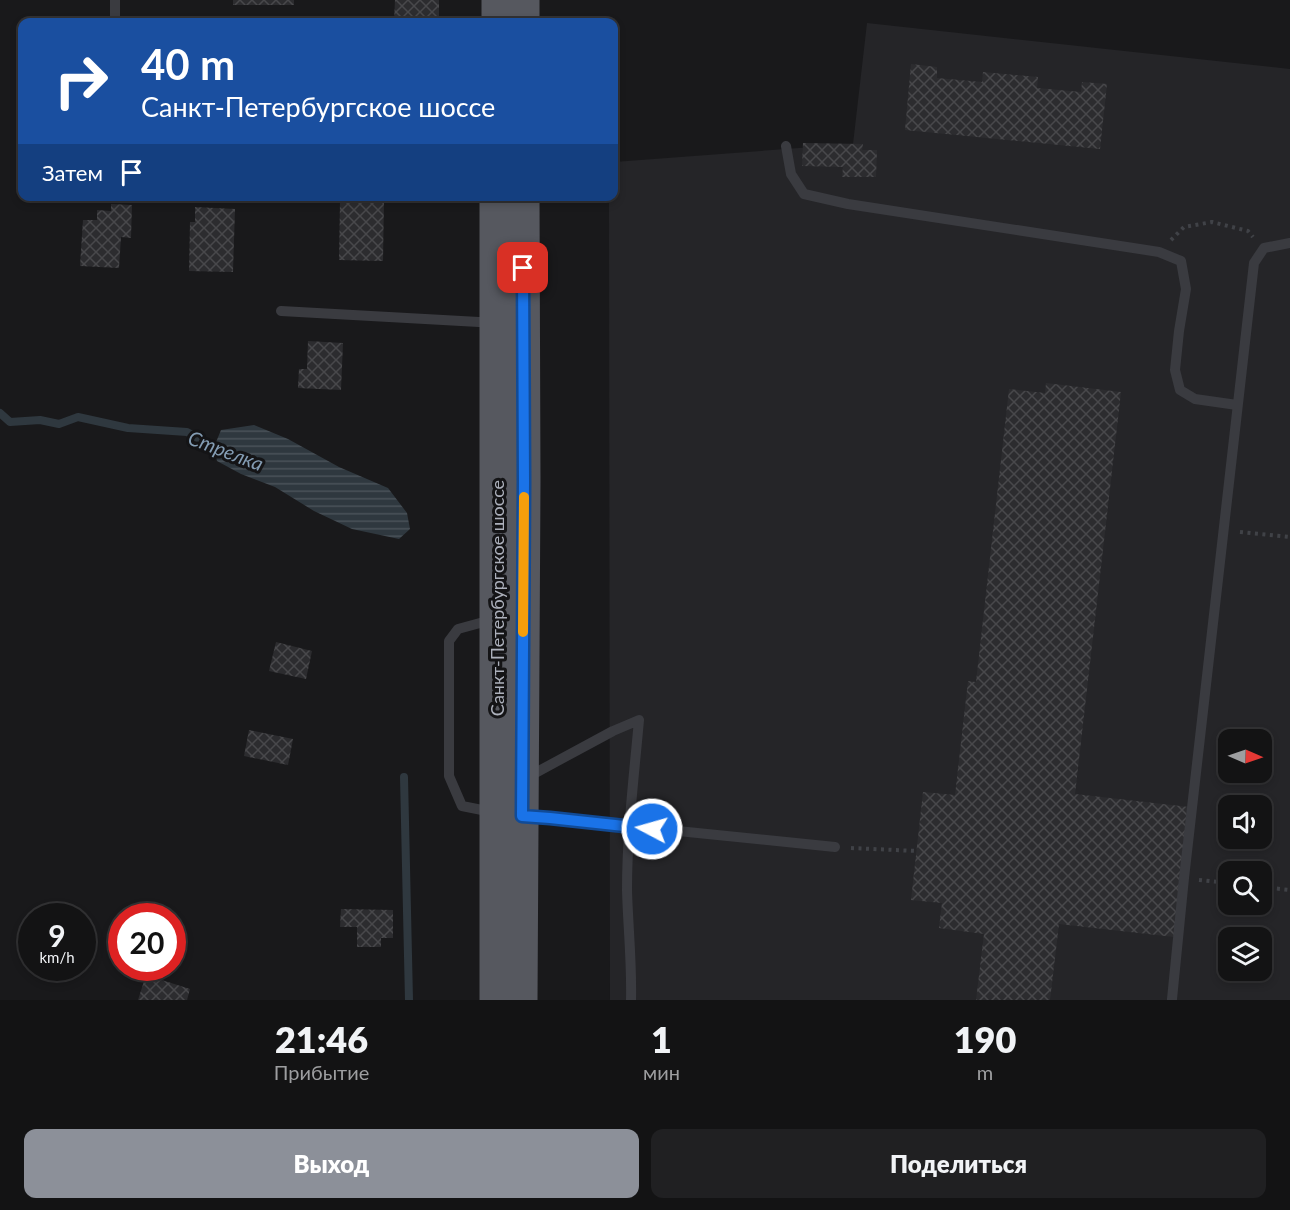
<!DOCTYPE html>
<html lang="ru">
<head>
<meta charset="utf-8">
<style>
  body { margin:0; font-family:Lato,sans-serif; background:#202022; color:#f1f3f6; height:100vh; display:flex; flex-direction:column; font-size:22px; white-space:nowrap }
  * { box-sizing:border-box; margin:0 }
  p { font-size:20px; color:#9d9ea0 }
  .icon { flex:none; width:33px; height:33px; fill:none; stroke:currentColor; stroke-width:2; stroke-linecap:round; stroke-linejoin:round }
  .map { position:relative; height:1000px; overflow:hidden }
  .drawer { display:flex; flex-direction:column; background:#131314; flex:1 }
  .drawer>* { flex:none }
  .hud { position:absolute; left:18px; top:18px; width:600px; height:183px; border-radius:12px; box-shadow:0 3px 9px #0003,0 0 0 2px #323234; background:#1a4fa0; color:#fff; overflow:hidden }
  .needle { width:39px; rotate:92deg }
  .buttons { position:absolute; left:1218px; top:729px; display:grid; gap:12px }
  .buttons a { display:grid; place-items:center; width:54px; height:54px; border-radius:12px; background:#131314; box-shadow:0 3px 9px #0003,0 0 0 2px #323234; font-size:30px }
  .speed { position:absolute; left:18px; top:903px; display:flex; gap:12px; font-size:30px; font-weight:700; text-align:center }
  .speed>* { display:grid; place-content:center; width:78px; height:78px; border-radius:50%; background:#131314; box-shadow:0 3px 9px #0003,0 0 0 2px #323234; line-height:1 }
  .speed small { font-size:15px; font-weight:400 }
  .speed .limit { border:9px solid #d22; background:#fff; color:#111 }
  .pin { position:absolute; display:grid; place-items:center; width:51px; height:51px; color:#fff; margin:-26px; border-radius:12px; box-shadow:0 3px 9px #0006 }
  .me { position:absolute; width:66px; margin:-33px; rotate:276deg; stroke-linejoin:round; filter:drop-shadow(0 0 4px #0008) }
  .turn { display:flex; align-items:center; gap:21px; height:126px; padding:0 24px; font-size:27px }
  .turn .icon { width:78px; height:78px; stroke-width:2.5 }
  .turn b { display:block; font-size:42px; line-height:51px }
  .then { display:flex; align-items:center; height:57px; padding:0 24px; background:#0003; gap:12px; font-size:22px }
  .eta { display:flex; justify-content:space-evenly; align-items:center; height:102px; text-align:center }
  .eta b { font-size:36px; font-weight:800; line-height:42px }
  .primary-button { display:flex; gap:12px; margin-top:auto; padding:12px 24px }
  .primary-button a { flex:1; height:69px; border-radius:12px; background:#8c9099; color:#fff; font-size:24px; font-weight:800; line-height:69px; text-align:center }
  .primary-button a+a { background:#202022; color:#f1f3f6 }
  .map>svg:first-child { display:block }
  .built { fill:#252528; fill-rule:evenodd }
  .water { fill:url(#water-rules) }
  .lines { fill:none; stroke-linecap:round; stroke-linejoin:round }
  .stream { stroke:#2f383f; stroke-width:8 }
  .building { fill:url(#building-cross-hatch) }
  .path { stroke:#404247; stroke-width:4; stroke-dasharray:3 4.5; stroke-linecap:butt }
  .service { stroke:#3a3b40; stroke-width:10 }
  .primary { stroke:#56585f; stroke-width:33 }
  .route-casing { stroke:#114b97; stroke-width:15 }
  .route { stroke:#1a73e8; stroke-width:10 }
  .slow { stroke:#f59e0b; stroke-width:10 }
  .labels { text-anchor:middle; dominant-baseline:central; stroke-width:6; stroke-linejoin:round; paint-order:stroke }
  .street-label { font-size:18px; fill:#acb0bb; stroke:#141416 }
  .water-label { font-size:20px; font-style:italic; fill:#849db4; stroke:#141416 }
</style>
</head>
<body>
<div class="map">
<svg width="1290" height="1000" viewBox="0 0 1290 1000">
  <defs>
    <pattern id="water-rules" width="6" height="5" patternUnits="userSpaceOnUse" patternTransform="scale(1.5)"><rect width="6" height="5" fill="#2f383f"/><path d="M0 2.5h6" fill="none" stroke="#4a5259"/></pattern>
    <pattern id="building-cross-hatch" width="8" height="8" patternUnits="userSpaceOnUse" patternTransform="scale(1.5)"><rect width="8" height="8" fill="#2c2c2f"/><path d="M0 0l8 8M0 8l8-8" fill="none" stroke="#48484b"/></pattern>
  </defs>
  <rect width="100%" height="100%" fill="#19191b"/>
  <path class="built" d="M867,23L1290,69V1000H610L609,197L614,196V162L853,144ZM1228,740H1262V772H1228ZM1228,806H1262V838H1228ZM1228,872H1262V904H1228ZM1228,938H1262V970H1228Z"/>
  <path class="water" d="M254,425L288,439L339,467L388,488L407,513L410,529L399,539L352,529L314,511L275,487L241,474L217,461L214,447L221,430Z"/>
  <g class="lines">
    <path class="stream" d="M0,413L10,422L40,420L59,424L78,417L128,428L187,432L214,447L221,450
      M404,777L409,1000"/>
  </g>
  <path class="building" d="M233,0H294V5H233Z
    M395,0H439V22H394Z
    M911,64L937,67V78L982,82L983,72L1038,77L1037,88L1081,92L1082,82L1107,84L1100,149L905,130Z
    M803,143L863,144L862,150H877L876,177H842L843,167L802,166Z
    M340,201L384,202L383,261L339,260Z
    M111,204L132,205L131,238L121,237L119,268L80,266L83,220H97V210L111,211Z
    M195,207L235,209L233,272L189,271L190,222H195Z
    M308,341L343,343L341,390L298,388L299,369H307Z
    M1046,383L1121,392L1075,794L1189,807L1174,937L1059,924L1050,1000H976L984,934L939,928L942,903L911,900L923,792L955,795L968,681L976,682L1009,389L1045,393Z
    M276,642L312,651L306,679L269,671Z
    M249,730L293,739L288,765L244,756Z
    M341,909L393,910V938H381V947H357V927H340Z
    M146,975L190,989L187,1000H138Z"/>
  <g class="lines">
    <path class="path" d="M1171,240L1184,227L1212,222L1248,231L1253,237
      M1240,532L1290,537
      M851,848L917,851
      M1199,880L1228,883
      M1262,887L1290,890"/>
    <path class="service" d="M115,22V0
      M786,146L791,174L804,194L848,204L1159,252L1181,261L1186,289L1179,331L1175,370L1180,390L1195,399L1237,405
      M281,311L479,322H493
      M491,620L458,629L449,641V776L462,806L492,812
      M526,772H537L613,731L639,720C634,776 627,833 627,890C628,927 632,963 631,1000
      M525,816L550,818L835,847
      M1172,999L1184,878L1254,263L1264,248L1290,243"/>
    <path class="primary" d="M498,22V0
      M523,22V0
      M496,196V1000
      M521,1000L524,482L523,196"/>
  </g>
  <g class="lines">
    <defs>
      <path id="route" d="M523,268L524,482L522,816L550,818L652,829"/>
    </defs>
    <use href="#route" class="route-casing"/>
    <use href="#route" class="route"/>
    <path class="slow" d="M523,632L524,497"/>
  </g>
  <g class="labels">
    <g class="street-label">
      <text transform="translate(497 598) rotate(-90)">Санкт-Петербургское шоссе</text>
    </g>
    <g class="water-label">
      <text transform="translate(226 450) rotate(21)">Стрелка</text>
    </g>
  </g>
</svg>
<div class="buttons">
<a><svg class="needle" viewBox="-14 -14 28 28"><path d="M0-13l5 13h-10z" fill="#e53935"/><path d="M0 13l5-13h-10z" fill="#9d9ea0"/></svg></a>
<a><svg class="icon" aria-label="sound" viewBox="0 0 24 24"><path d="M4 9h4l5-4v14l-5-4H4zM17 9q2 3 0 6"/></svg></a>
<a><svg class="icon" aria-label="search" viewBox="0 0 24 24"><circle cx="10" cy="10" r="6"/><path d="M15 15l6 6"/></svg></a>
<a><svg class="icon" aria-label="layers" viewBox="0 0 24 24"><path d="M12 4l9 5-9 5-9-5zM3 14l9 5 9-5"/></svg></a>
</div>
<div class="speed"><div>9<small>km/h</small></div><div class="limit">20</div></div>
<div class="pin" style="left:523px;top:268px;background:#d93025"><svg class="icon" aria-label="arrive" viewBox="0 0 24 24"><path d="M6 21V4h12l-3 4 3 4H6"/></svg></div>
<svg class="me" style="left:652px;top:829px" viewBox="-20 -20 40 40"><circle r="17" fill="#1a73e8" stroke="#fff" stroke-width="3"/><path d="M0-11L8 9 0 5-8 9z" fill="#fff"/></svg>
<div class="hud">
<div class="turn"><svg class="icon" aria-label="right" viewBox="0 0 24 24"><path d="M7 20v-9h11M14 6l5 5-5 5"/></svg><div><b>40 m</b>Санкт-Петербургское шоссе</div></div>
<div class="then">Затем<svg class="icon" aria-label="arrive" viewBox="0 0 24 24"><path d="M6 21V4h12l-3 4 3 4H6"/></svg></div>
</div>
</div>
<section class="drawer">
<div class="eta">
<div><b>21:46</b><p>Прибытие</p></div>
<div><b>1</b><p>мин</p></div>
<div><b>190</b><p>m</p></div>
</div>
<div class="primary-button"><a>Выход</a><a>Поделиться</a></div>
</section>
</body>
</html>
